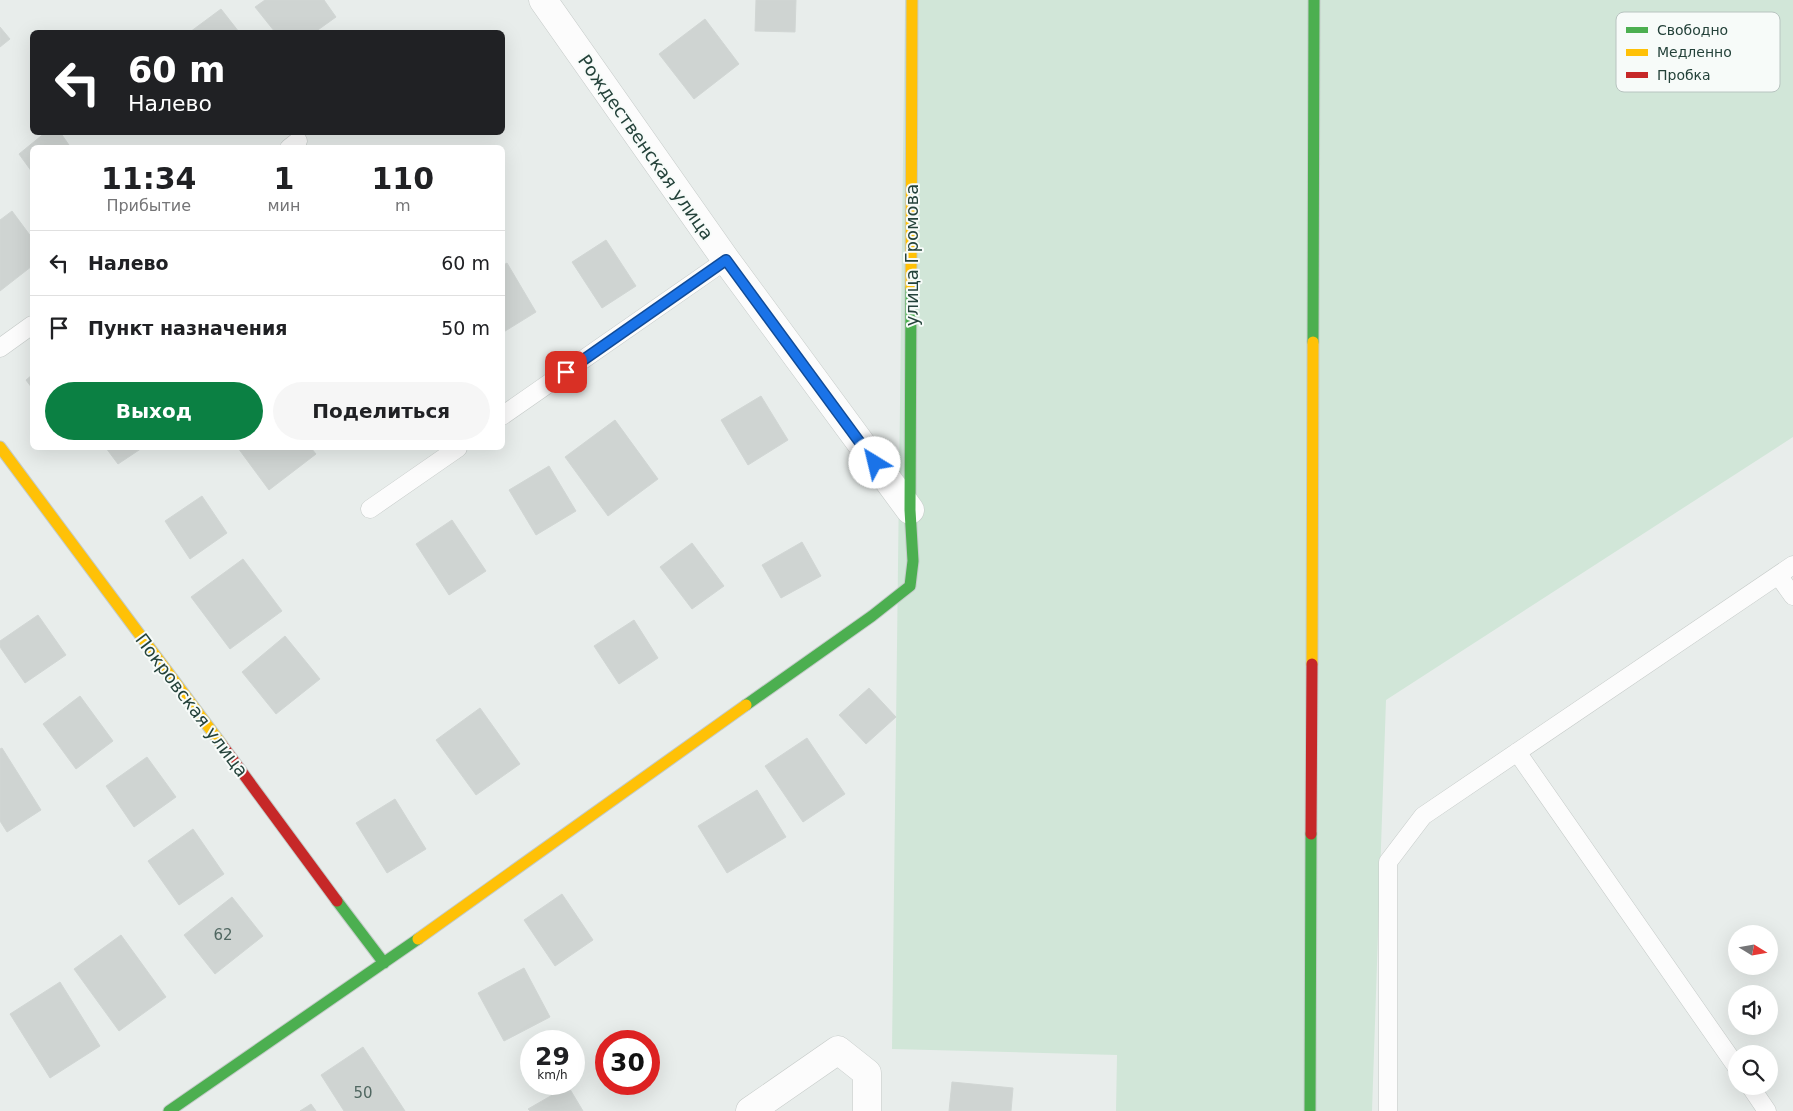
<!DOCTYPE html>
<html lang="ru">
<head>
<meta charset="utf-8">
<style>
  body { margin:0; font-family:"DejaVu Sans",sans-serif; background:#f6f6f6; color:#202124; height:100vh; display:flex; flex-direction:column; font-size:19px; white-space:nowrap }
  * { box-sizing:border-box; margin:0 }
  p { font-size:16px; color:#757577 }
  .icon { flex:none; width:28px; height:28px; fill:none; stroke:currentColor; stroke-width:2; stroke-linecap:round; stroke-linejoin:round }
  .map { position:relative; flex:1; overflow:hidden }
  .sheet { position:absolute; left:30px; top:145px; width:475px; height:305px; display:flex; flex-direction:column; background:#fff; border-radius:8px; box-shadow:0 5px 20px #0002 }
  .sheet>* { flex:none }
  .guide { position:absolute; left:30px; top:30px; width:475px; height:105px; border-radius:8px; box-shadow:0 5px 20px #0002; background:#202124; color:#fff; overflow:hidden }
  .needle { width:32px; rotate:101deg }
  .buttons { position:absolute; left:1728px; top:925px; display:grid; gap:10px }
  .buttons a { display:grid; place-items:center; width:50px; height:50px; border-radius:50%; background:#fff; box-shadow:0 5px 20px #0002; font-size:25px }
  .speed { position:absolute; left:520px; top:1030px; display:flex; gap:10px; font-size:25px; font-weight:700; text-align:center }
  .speed>* { display:grid; place-content:center; width:65px; height:65px; border-radius:50%; background:#fff; box-shadow:0 5px 20px #0002; line-height:1 }
  .speed small { font-size:12px; font-weight:400 }
  .speed .limit { border:8px solid #d22; background:#fff; color:#111 }
  .pin { position:absolute; display:grid; place-items:center; width:42px; height:42px; color:#fff; margin:-21px; border-radius:10px; box-shadow:0 2px 8px #0006 }
  .me { position:absolute; width:55px; margin:-28px; rotate:324deg; stroke-linejoin:round; filter:drop-shadow(0 0 4px #0008) }
  .turn { display:flex; align-items:center; gap:18px; height:105px; padding:0 15px; font-size:22px }
  .turn .icon { width:65px; height:65px; stroke-width:2.5 }
  .turn b { display:block; font-size:35px; line-height:42px }
  .eta { display:flex; justify-content:space-evenly; align-items:center; height:85px; text-align:center }
  .eta b { font-size:30px; font-weight:700; line-height:35px }
  .primary-button { display:flex; gap:10px; margin-top:auto; padding:10px 15px }
  .primary-button a { flex:1; height:58px; border-radius:30px; background:#0b8043; color:#fff; font-size:20px; font-weight:700; line-height:58px; text-align:center }
  .primary-button a+a { background:#f6f6f6; color:#202124 }
  ul { padding:0; list-style:none }
  li { display:flex; align-items:center; gap:15px; height:65px; padding:0 15px; border-top:1px solid #e0e0e0 }
  li div { flex:1 }
  li b { display:block; font-size:19px }
  li em { font-style:normal }
  .map>svg:first-child { display:block }
  .green { fill:#d1e6d8 }
  .building { fill:#cfd4d2; stroke:#d1d6d4 }
  .lines { fill:none; stroke-linecap:round; stroke-linejoin:round }
  .lane-casing { stroke:#c5cac8; stroke-width:19 }
  .street-casing { stroke:#c5cac8; stroke-width:29 }
  .fast-casing { stroke:#c3cbc8; stroke-width:13 }
  .slow-casing { stroke:#c3cbc8; stroke-width:13 }
  .jam-casing { stroke:#c3cbc8; stroke-width:13 }
  .lane { stroke:#fcfcfc; stroke-width:18 }
  .street { stroke:#fcfcfc; stroke-width:28 }
  .fast { stroke:#4caf50; stroke-width:11 }
  .slow { stroke:#ffc107; stroke-width:11 }
  .jam { stroke:#c62828; stroke-width:11 }
  .route-casing { stroke:#114b97; stroke-width:12 }
  .route { stroke:#1a73e8; stroke-width:9 }
  .labels { text-anchor:middle; dominant-baseline:central; stroke-width:4; stroke-linejoin:round; paint-order:stroke }
  .number-label { font-size:15px; fill:#506761 }
  .street-label { font-size:18px; fill:#24423a; stroke:#f7fbf9 }
  .key { fill:#f7fbf9; stroke:#b8c4c0; stroke-width:1 }
  .key-label { font-size:14px; fill:#24423a }
</style>
</head>
<body>
<div class="map">
<svg width="1793" height="1111" viewBox="0 0 1793 1111">
  <rect width="100%" height="100%" fill="#e8edeb"/>
  <path class="green" d="M905,0H1793V437L1386,700L1372,1111H1116L1117,1055L892,1049Z"/>
  <path class="building" d="M265,0H324L336,17L315,32H275L255,7Z
    M756,0H796L795,32L755,31Z
    M221,9L239,32H190Z
    M705,19L739,64L694,99L659,54Z
    M0,27L10,39L0,47Z
    M46,132H60L71,148H32V172L19,154Z
    M12,211L32,238V266L0,291V220Z
    M606,240L636,286L602,308L572,262Z
    M507,263L536,312L502,333V266Z
    M32,375V388L26,380Z
    M761,396L788,440L748,465L721,420Z
    M615,420L658,479L608,516L565,457Z
    M106,448H142L118,464Z
    M238,448H311L316,454L269,490Z
    M549,466L576,511L536,535L509,490Z
    M202,496L227,533L190,559L165,521Z
    M452,520L486,571L449,595L416,544Z
    M802,542L821,576L781,598L762,565Z
    M692,543L724,586L692,609L660,567Z
    M243,559L282,611L230,649L191,597Z
    M38,615L66,655L25,683L0,647V641Z
    M634,620L658,658L619,684L594,646Z
    M285,636L320,679L276,714L242,672Z
    M869,688L896,717L866,744L839,715Z
    M80,696L113,741L76,769L43,724Z
    M480,708L520,764L476,795L436,740Z
    M807,738L845,794L803,822L765,766Z
    M2,748L41,810L7,832L0,821V749Z
    M147,757L176,797L134,827L106,786Z
    M757,790L786,837L727,873L698,826Z
    M395,799L426,849L387,873L356,823Z
    M193,829L224,874L179,905L148,861Z
    M562,894L593,940L555,966L524,920Z
    M232,897L263,936L215,974L184,935Z
    M121,935L166,997L119,1031L74,969Z
    M524,968L550,1017L504,1041L478,993Z
    M60,982L100,1046L50,1078L10,1014Z
    M363,1047L405,1111H344L321,1075Z
    M952,1082L1013,1088L1011,1111H949Z
    M568,1086L583,1111H530L528,1109Z
    M311,1104L316,1111H300Z"/>
  <g class="lines">
    <defs>
      <path id="lane" d="M289,148L298,141
        M0,348L32,325
        M502,416L726,260
        M370,509L458,448
        M1778,575L1793,596
        M1517,752L1736,1066
        M1750,1086L1767,1111
        M1388,1111V862L1423,816L1793,565"/>
      <path id="street" d="M543,0L726,260L910,510
        M750,1111L838,1050L867,1073V1111"/>
      <path id="fast" d="M1313,342L1314,0
        M746,705L872,616L910,586L913,561L910,510L911,288
        M337,901L384,963
        M169,1111L418,939
        M1310,1111L1311,834"/>
      <path id="slow" d="M911,288L912,0
        M0,447L222,745
        M1312,664L1313,342
        M418,939L746,705"/>
      <path id="jam" d="M222,745L337,901
        M1311,834L1312,664"/>
    </defs>
    <use href="#lane" class="lane-casing"/>
    <use href="#street" class="street-casing"/>
    <use href="#fast" class="fast-casing"/>
    <use href="#slow" class="slow-casing"/>
    <use href="#jam" class="jam-casing"/>
    <use href="#lane" class="lane"/>
    <use href="#street" class="street"/>
    <use href="#fast" class="fast"/>
    <use href="#slow" class="slow"/>
    <use href="#jam" class="jam"/>
  </g>
  <g class="lines">
    <defs>
      <path id="route" d="M566,372L726,260L875,463"/>
    </defs>
    <use href="#route" class="route-casing"/>
    <use href="#route" class="route"/>
  </g>
  <g class="labels">
    <g class="number-label">
      <text x="223" y="935">62</text>
      <text x="363" y="1093">50</text>
    </g>
    <g class="street-label">
      <text transform="translate(646 147) rotate(55)">Рождественская улица</text>
      <text transform="translate(911 255) rotate(-90)">улица Громова</text>
      <text transform="translate(192 705) rotate(53)">Покровская улица</text>
    </g>
  </g>
  <rect x="1616" y="12" width="164" height="80" rx="8" class="key"/>
  <rect x="1626" y="27" width="22" height="6" fill="#4caf50"/>
  <rect x="1626" y="49" width="22" height="7" fill="#ffc107"/>
  <rect x="1626" y="72" width="22" height="6" fill="#c62828"/>
  <g class="key-label">
    <text x="1657" y="35">Свободно</text>
    <text x="1657" y="57">Медленно</text>
    <text x="1657" y="80">Пробка</text>
  </g>
</svg>
<div class="buttons">
<a><svg class="needle" viewBox="-14 -14 28 28"><path d="M0-13l5 13h-10z" fill="#e53935"/><path d="M0 13l5-13h-10z" fill="#757577"/></svg></a>
<a><svg class="icon" aria-label="sound" viewBox="0 0 24 24"><path d="M4 9h4l5-4v14l-5-4H4zM17 9q2 3 0 6"/></svg></a>
<a><svg class="icon" aria-label="search" viewBox="0 0 24 24"><circle cx="10" cy="10" r="6"/><path d="M15 15l6 6"/></svg></a>
</div>
<div class="speed"><div>29<small>km/h</small></div><div class="limit">30</div></div>
<div class="pin" style="left:566px;top:372px;background:#d93025"><svg class="icon" aria-label="arrive" viewBox="0 0 24 24"><path d="M6 21V4h12l-3 4 3 4H6"/></svg></div>
<svg class="me" style="left:875px;top:463px" viewBox="-20 -20 40 40"><circle r="19" fill="#fff"/><path d="M0-13L10 11 0 6-10 11z" fill="#1a73e8"/></svg>
<div class="guide">
<div class="turn"><svg class="icon" aria-label="left" viewBox="0 0 24 24"><path d="M17 20v-9H6M10 6l-5 5 5 5"/></svg><div><b>60 m</b>Налево</div></div>
</div>
<section class="sheet">
<div class="eta">
<div><b>11:34</b><p>Прибытие</p></div>
<div><b>1</b><p>мин</p></div>
<div><b>110</b><p>m</p></div>
</div>
<ul>
<li><svg class="icon" aria-label="left" viewBox="0 0 24 24"><path d="M17 20v-9H6M10 6l-5 5 5 5"/></svg><div><b>Налево</b></div><em>60 m</em></li>
<li><svg class="icon" aria-label="arrive" viewBox="0 0 24 24"><path d="M6 21V4h12l-3 4 3 4H6"/></svg><div><b>Пункт назначения</b></div><em>50 m</em></li>
</ul>
<div class="primary-button"><a>Выход</a><a>Поделиться</a></div>
</section>
</div>
</body>
</html>
